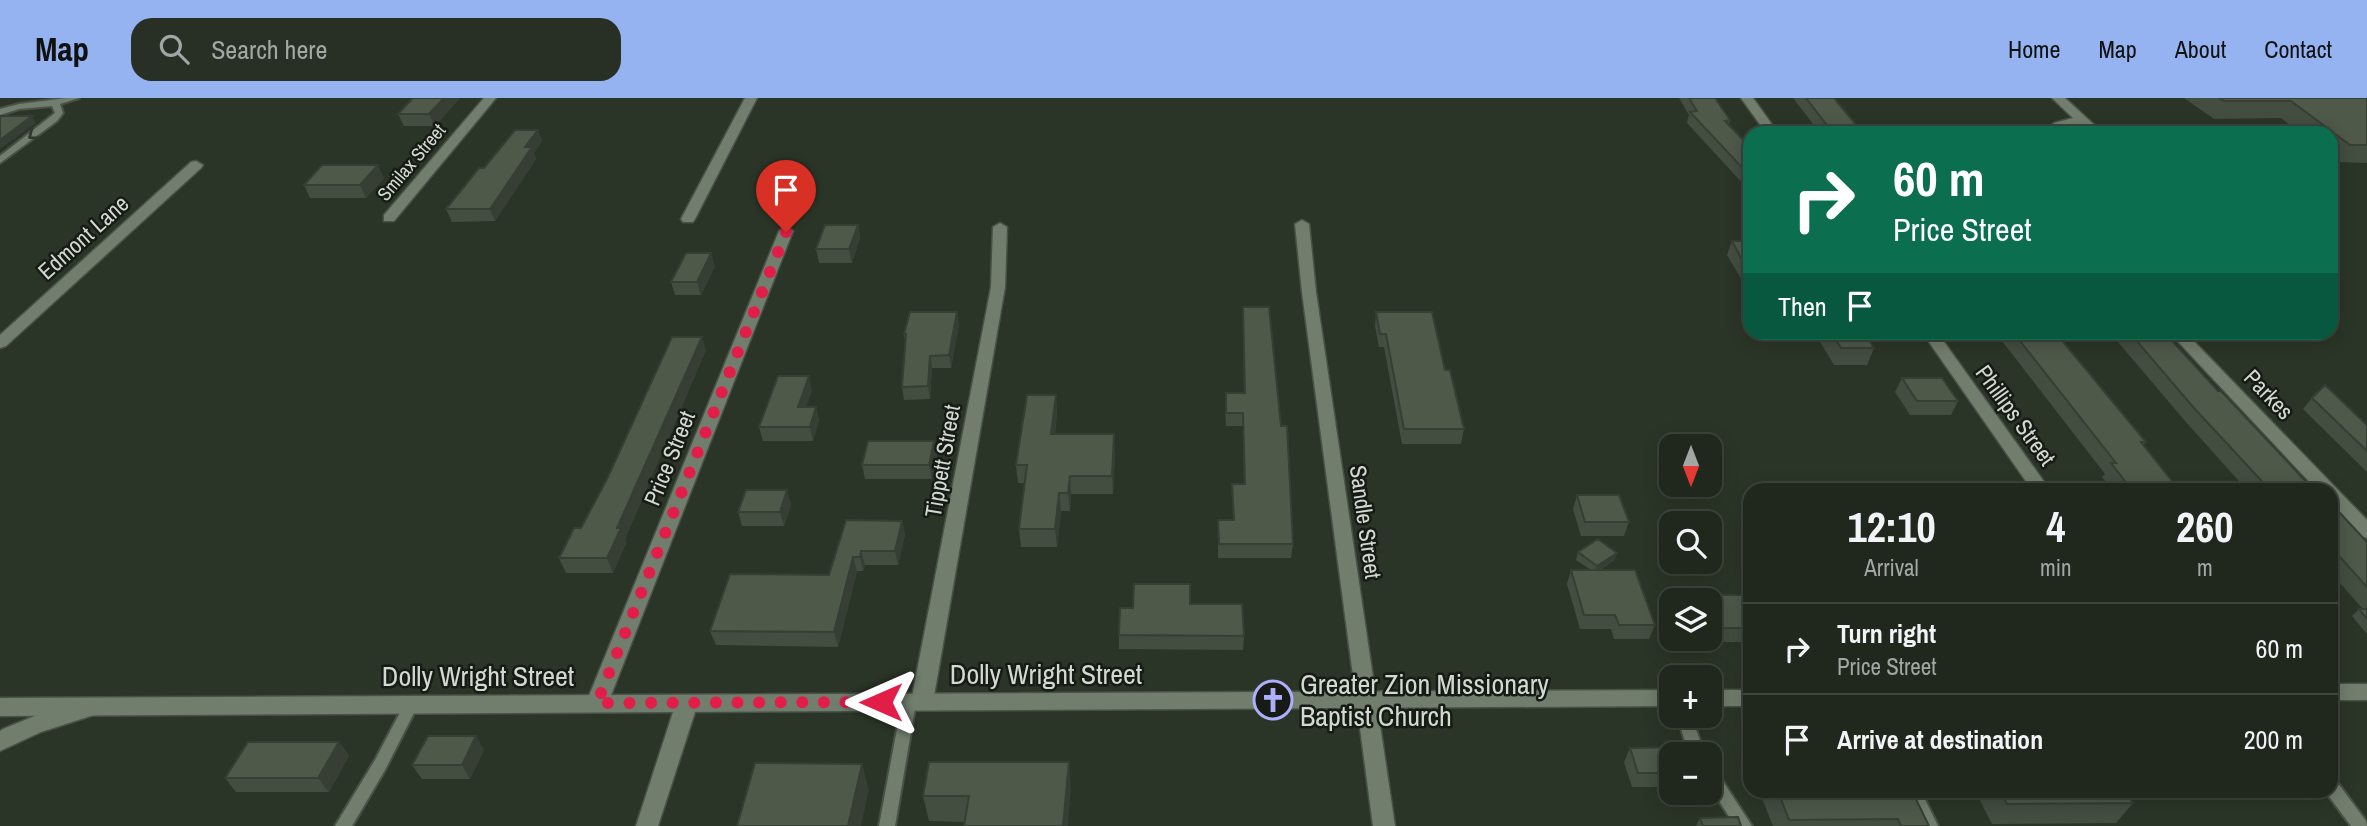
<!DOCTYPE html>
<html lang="en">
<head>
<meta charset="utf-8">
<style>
  body { margin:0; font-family:"Archivo Narrow",sans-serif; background:#283026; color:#f1f3f6; height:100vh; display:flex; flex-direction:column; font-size:26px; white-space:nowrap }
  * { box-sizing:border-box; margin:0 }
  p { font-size:23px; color:#a2a6a4 }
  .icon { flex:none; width:38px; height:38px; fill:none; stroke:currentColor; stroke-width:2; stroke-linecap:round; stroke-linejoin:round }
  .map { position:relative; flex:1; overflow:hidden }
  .details { position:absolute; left:1743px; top:385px; width:595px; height:315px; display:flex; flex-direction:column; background:#20281d; border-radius:21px; box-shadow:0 4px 18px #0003,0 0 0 2px #3d443b }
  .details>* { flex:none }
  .hud { position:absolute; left:1743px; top:28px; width:595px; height:214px; border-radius:21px; box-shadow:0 4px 18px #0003,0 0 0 2px #3d443b; background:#0b6e4f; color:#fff; overflow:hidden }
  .needle { width:46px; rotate:180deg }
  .buttons { position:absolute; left:1659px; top:336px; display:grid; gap:14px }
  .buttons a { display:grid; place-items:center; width:63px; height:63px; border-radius:14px; background:#20281d; box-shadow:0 4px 18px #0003,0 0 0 2px #3d443b; font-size:35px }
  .pin { position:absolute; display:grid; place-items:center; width:60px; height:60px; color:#fff; margin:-72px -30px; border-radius:50% 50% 50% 0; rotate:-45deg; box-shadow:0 0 7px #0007 }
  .pin .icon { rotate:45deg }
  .me { position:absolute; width:77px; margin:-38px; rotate:270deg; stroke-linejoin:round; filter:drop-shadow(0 0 5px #0008) }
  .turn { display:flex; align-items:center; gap:24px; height:147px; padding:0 35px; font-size:32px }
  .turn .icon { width:91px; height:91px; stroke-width:2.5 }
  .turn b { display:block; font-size:49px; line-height:60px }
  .then { display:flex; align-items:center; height:66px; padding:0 35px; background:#0003; gap:14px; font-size:26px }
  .eta { display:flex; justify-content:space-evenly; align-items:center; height:119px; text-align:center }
  .eta b { font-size:42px; font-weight:700; line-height:49px }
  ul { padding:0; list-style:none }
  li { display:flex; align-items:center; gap:21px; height:91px; padding:0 35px; border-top:2px solid #3d443b }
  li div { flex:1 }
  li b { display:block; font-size:26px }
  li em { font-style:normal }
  header { display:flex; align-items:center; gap:42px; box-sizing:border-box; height:98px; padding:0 35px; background:#95b2f1; color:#111 }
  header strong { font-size:33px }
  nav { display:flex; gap:38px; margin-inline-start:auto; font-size:24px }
  .search { width:490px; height:63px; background:#283026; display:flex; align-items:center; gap:18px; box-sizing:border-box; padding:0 24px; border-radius:21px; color:#a2a6a4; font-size:26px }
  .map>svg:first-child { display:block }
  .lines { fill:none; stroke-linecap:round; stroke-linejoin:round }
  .service-casing { stroke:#485146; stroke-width:4 }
  .minor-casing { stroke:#485146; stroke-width:3 }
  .tertiary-casing { stroke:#485146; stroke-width:3 }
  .secondary-casing { stroke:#485146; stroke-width:3 }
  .service { fill:#717d6d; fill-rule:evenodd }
  .minor { fill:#717d6d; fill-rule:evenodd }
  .tertiary { fill:#717d6d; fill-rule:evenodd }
  .secondary { fill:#717d6d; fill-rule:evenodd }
  .wall { fill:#434d40 }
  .shaded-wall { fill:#373e34 }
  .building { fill:#4e594a; stroke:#373e34; stroke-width:2 }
  .oneway { stroke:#31382f }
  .route { stroke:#e11d48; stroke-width:12; stroke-dasharray:0 21.6 }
  .labels { text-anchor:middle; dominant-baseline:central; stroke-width:5; stroke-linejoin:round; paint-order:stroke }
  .far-street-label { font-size:19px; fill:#d2d9d0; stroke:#161b15 }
  .street-label { font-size:23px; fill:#d2d9d0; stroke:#161b15 }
  .near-street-label { font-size:28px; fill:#d2d9d0; stroke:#161b15 }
  .near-poi-label { font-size:28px; fill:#d2d9d0; stroke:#161b15; text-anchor:start }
</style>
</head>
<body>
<header>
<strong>Map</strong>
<div class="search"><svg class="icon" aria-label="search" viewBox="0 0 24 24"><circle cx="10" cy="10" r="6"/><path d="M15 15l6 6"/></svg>Search here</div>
<nav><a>Home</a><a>Map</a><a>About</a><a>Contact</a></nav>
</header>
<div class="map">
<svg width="2367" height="728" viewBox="0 0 2367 728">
  <rect width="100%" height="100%" fill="#2b3527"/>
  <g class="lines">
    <defs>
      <path id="service" d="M66,0H79L60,6L63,15L57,23L0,65V58L55,15L52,8L19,11L0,17V11L19,6Z
        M909,598L914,600L916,604L895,728H879L902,604L904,600Z
        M411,601L416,603L418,607L385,672L352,728H335L375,662L406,603Z
        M1677,618H1691L1705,656H1689Z
        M1710,670L1715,671L1752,728H1735L1710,689Z
        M2331,682L2337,684L2366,723L2367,728H2351L2325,693H2331Z
        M1905,693H1921L1938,728H1922Z"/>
      <path id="minor" d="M484,0H496L394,123H384V117Z
        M745,0H757L695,121L693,124H683L681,121Z
        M1741,0H1753L1778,35H1766Z
        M2052,0H2065L2103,35H2090L2079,26L2065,30L2067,35H2055L2052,28L2054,25L2073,20Z
        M196,63L203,67L201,70L6,248L0,250V237L191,64Z
        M1302,122L1309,126L1316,194L1395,728H1373L1302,194L1295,126Z
        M1000,125L1007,129L1005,189L933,604L929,610L922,612L915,610L911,604L991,189L993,129Z
        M786,129L793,133L608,605L604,611L597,613L590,611L586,605L779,133Z
        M1922,234H1937L2050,392H2032Z
        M2169,234H2185L2367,422V440L2360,438L2331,407V392H2317Z
        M687,597L694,599L698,605L658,728H636L676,605L680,599Z"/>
      <path id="tertiary" d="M2331,586H2367V602H2331Z
        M1671,592V608L0,618V600Z
        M1710,592H1750V608H1710Z"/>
      <path id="secondary" d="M93,600L100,603L104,609L100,615L41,634L0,653V633L3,631L37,617Z"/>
    </defs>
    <use href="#service" class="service-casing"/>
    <use href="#minor" class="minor-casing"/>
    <use href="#tertiary" class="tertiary-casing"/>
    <use href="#secondary" class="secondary-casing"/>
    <use href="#service" class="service"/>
    <use href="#minor" class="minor"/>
    <use href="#tertiary" class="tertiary"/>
    <use href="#secondary" class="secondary"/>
  </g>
  <path class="wall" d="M460,0L435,28H404L398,16Z
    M1679,0H1715L1730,22L1729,26L1750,49V89H1746L1687,25L1689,17Z
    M1793,0H1834L1863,35H1820Z
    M2184,0H2367V65L2339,64L2331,59V35H2300L2281,20L2214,21Z
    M538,32L542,43L534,55L536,61L495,123L452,124L446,111L484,70Z
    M384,80L366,100H310L304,87Z
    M858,127L860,140L852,165H819L816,151Z
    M1732,143H1750V184H1743L1727,157Z
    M715,168L701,197H675L671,184Z
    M1243,209L1293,446L1291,460H1218V422H1233L1232,386H1244L1243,328H1226L1225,308L1226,295H1244Z
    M1376,214L1445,272L1464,331L1461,346H1402L1384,249H1379L1375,228Z
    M959,226L951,270H932L930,301L904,302L902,289L906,248L904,236Z
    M1814,234H1881L1877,242H1869L1874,250L1867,267H1834Z
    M1995,234H2055L2146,344L2144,347L2179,392H2112L2102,379L2105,376Z
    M2114,234H2164L2218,293L2314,392H2247L2185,323L2118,244L2120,241Z
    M706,252L625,441L626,445L613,475H566L559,460Z
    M1902,280L1958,303L1951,317H1910L1895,294Z
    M812,292L806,309H816L819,323L813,343H763L759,329Z
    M1056,297L1057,315L1055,336L1115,354L1113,396H1071L1070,413H1061L1057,449H1021L1019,431L1025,385H1018L1016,367Z
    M2312,300L2367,327V374L2303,311Z
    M934,343L937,357L932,381H865L862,367Z
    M787,392L791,407L784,428H742L738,414Z
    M1577,397L1629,424L1624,438H1581L1573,411Z
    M2331,410L2367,444V510H2362L2331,475Z
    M846,422L902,423L905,437L898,467H865L863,473H857L838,549L716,547L710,533L829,477Z
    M1578,454L1615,462L1600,472L1655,527L1649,541H1614L1611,531H1580L1567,486L1571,472H1591L1576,462Z
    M1710,497H1750V544H1717L1710,525V502H1708Z
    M1190,506L1244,538L1243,552L1119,551V537L1133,510Z
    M2359,511H2367V536L2352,518Z
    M476,638L484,652L470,681H422L412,667Z
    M339,644L349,658L329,694H236L225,680Z
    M1630,650L1671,656V689H1632L1624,664Z
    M1071,690L965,724L929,723L923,698Z
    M1759,693H1912L1929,728H1773Z
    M1975,693H2125L2133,705L2116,725L1992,726Z
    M1700,720L1741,728H1696Z"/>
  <path class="shaded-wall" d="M444,0H460L435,28L429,16Z
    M32,18L36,25L0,51V42Z
    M538,32L542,43L534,55L536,61L495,123L490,111L525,49Z
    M378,67L384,80L366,100L360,87Z
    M858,127L860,140L852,165L849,151Z
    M711,155L715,168L701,197L697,184Z
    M957,214L959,226L951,270L949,257Z
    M702,239L706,252L625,441L626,445L613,475L607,460L617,430Z
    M930,258L932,270L930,301L928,288Z
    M809,278L812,292L802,323L798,309Z
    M1056,297L1057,315L1053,354L1051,336Z
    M816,309L819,323L813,343L810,329Z
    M1114,336L1115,354L1113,396L1112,378Z
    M934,343L937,357L932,381L929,367Z
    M1070,378L1071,396L1070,413L1068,395Z
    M787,392L791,407L784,428L780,414Z
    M1059,395L1061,413L1057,449L1055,431Z
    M902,423L905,437L898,467L895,453Z
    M861,453L865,467L863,473L860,459Z
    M1617,455L1615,462L1595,475L1597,468Z
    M853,459L857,473L838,549L834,534Z
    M476,638L484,652L470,681L462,667Z
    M339,644L349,658L329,694L318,680Z
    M1069,664L1071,690L1068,728H1063Z
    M862,666L869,692L861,728H848Z"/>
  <path class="building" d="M413,0H444L429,16H398Z
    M1689,0H1715L1730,22L1725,23L1750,49V78L1690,14L1697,13Z
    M1806,0H1834L1863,35H1833Z
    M2219,0H2367V47H2350L2291,3H2224Z
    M0,18H32L0,42Z
    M515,32H538L525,49H532L490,111H446L479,70H484Z
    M322,67H378L360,87H304Z
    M825,127H858L849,151H816Z
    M1732,143H1750V171H1747Z
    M686,155H711L697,184H671Z
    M1243,209H1269L1281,328H1287L1293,446H1219L1218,422H1234L1232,386H1245L1243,315H1226V295H1245Z
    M910,214H957L949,257L930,258L928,288L902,289L906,236H904Z
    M1376,214H1432L1445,272H1450L1464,331H1404L1386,236H1380Z
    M1831,234H1864L1874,250H1841Z
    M2013,234H2055L2146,344H2141L2179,392H2132L2111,365H2116Z
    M2129,234H2164L2218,293H2221L2314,392H2270L2194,310Z
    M672,239H702L617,430H621L607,460H559L574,430H581L607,381Z
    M778,278H809L798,309H816L810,329H759Z
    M1902,280H1942L1958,303H1917Z
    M2325,287L2367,327V353L2312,300Z
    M1027,297H1056L1051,336H1114L1112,378H1070L1068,395H1059L1055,431H1019L1027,367H1016Z
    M868,343H934L929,367H862Z
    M746,392H787L780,414H738Z
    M1577,397H1619L1629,424H1585Z
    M2331,410L2336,415H2340L2367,444V489L2331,449Z
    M846,422L902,423L895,453H861L860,459H853L834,534L710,533L730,476L829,477Z
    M1598,441L1617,455L1597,468L1578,454Z
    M1571,472H1635L1655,527H1619L1615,517H1584Z
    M1134,486H1190V506H1242L1244,538L1119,537L1120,510H1133Z
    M1710,497H1750V530H1723Z
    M2359,511H2367V521Z
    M428,638H476L462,667H412Z
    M248,644H339L318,680H225Z
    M1687,649L1690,656H1671V675H1638L1630,650Z
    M929,664H1069L1063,728H964L969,698H923Z
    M755,665L862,666L848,728H737Z
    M1778,693H1912L1929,728H1901L1898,721L1789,722Z
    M2000,693H2125L2133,705L2007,706Z
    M1738,719L1741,728H1703L1700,720Z"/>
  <defs><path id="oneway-chevron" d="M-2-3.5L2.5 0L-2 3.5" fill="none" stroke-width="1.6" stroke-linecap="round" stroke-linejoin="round" transform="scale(1.75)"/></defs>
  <use class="oneway" href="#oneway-chevron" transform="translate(33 37) rotate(143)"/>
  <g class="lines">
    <path class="route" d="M786,134L597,605L881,604"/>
  </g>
  <defs>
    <symbol id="church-ring" viewBox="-11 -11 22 22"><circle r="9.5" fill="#161b15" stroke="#adaffb" stroke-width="1.5"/><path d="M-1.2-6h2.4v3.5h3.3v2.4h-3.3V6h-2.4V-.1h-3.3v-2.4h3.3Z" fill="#adaffb"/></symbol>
  </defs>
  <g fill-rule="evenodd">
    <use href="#church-ring" x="1251" y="580" width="44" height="44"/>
  </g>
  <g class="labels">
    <g class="far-street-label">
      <text transform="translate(411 64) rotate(-50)">Smilax Street</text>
    </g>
    <g class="street-label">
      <text transform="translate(83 139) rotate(-42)">Edmont Lane</text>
      <text transform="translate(2269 296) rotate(46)">Parkes</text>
      <text transform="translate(2016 317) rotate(54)">Phillips Street</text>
      <text transform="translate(669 360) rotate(-68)">Price Street</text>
      <text transform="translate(942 363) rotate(-80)">Tippett Street</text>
      <text transform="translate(1366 424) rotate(82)">Sandle Street</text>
    </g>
    <g class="near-street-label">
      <text x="1046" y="576">Dolly Wright Street</text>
      <text x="478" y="578">Dolly Wright Street</text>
    </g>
    <g class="near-poi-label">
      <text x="1300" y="586">Greater Zion Missionary<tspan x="1300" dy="32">Baptist Church</tspan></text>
    </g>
  </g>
</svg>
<div class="buttons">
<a><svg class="needle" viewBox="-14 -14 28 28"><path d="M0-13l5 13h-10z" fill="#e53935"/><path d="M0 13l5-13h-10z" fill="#a2a6a4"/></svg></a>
<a><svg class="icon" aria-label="search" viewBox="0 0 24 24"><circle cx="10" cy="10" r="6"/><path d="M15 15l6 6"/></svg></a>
<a><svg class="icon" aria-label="layers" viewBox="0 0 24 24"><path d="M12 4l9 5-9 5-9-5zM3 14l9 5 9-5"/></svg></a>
<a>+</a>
<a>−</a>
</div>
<div class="pin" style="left:786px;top:134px;background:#d93025"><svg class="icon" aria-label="arrive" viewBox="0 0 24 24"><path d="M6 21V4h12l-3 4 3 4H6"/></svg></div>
<svg class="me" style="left:881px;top:604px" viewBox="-20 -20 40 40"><path d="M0-17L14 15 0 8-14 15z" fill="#e11d48" stroke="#fff" stroke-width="4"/></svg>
<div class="hud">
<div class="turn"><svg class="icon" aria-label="right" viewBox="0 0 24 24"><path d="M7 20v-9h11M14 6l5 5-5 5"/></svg><div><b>60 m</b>Price Street</div></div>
<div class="then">Then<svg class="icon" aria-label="arrive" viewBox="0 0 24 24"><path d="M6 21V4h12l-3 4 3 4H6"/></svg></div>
</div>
<section class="details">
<div class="eta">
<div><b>12:10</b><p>Arrival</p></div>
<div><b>4</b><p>min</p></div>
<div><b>260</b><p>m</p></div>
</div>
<ul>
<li><svg class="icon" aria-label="right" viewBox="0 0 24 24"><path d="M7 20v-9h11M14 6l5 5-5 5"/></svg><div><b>Turn right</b><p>Price Street</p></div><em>60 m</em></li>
<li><svg class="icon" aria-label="arrive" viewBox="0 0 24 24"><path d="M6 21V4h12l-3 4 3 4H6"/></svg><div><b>Arrive at destination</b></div><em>200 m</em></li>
</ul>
</section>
</div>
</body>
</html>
